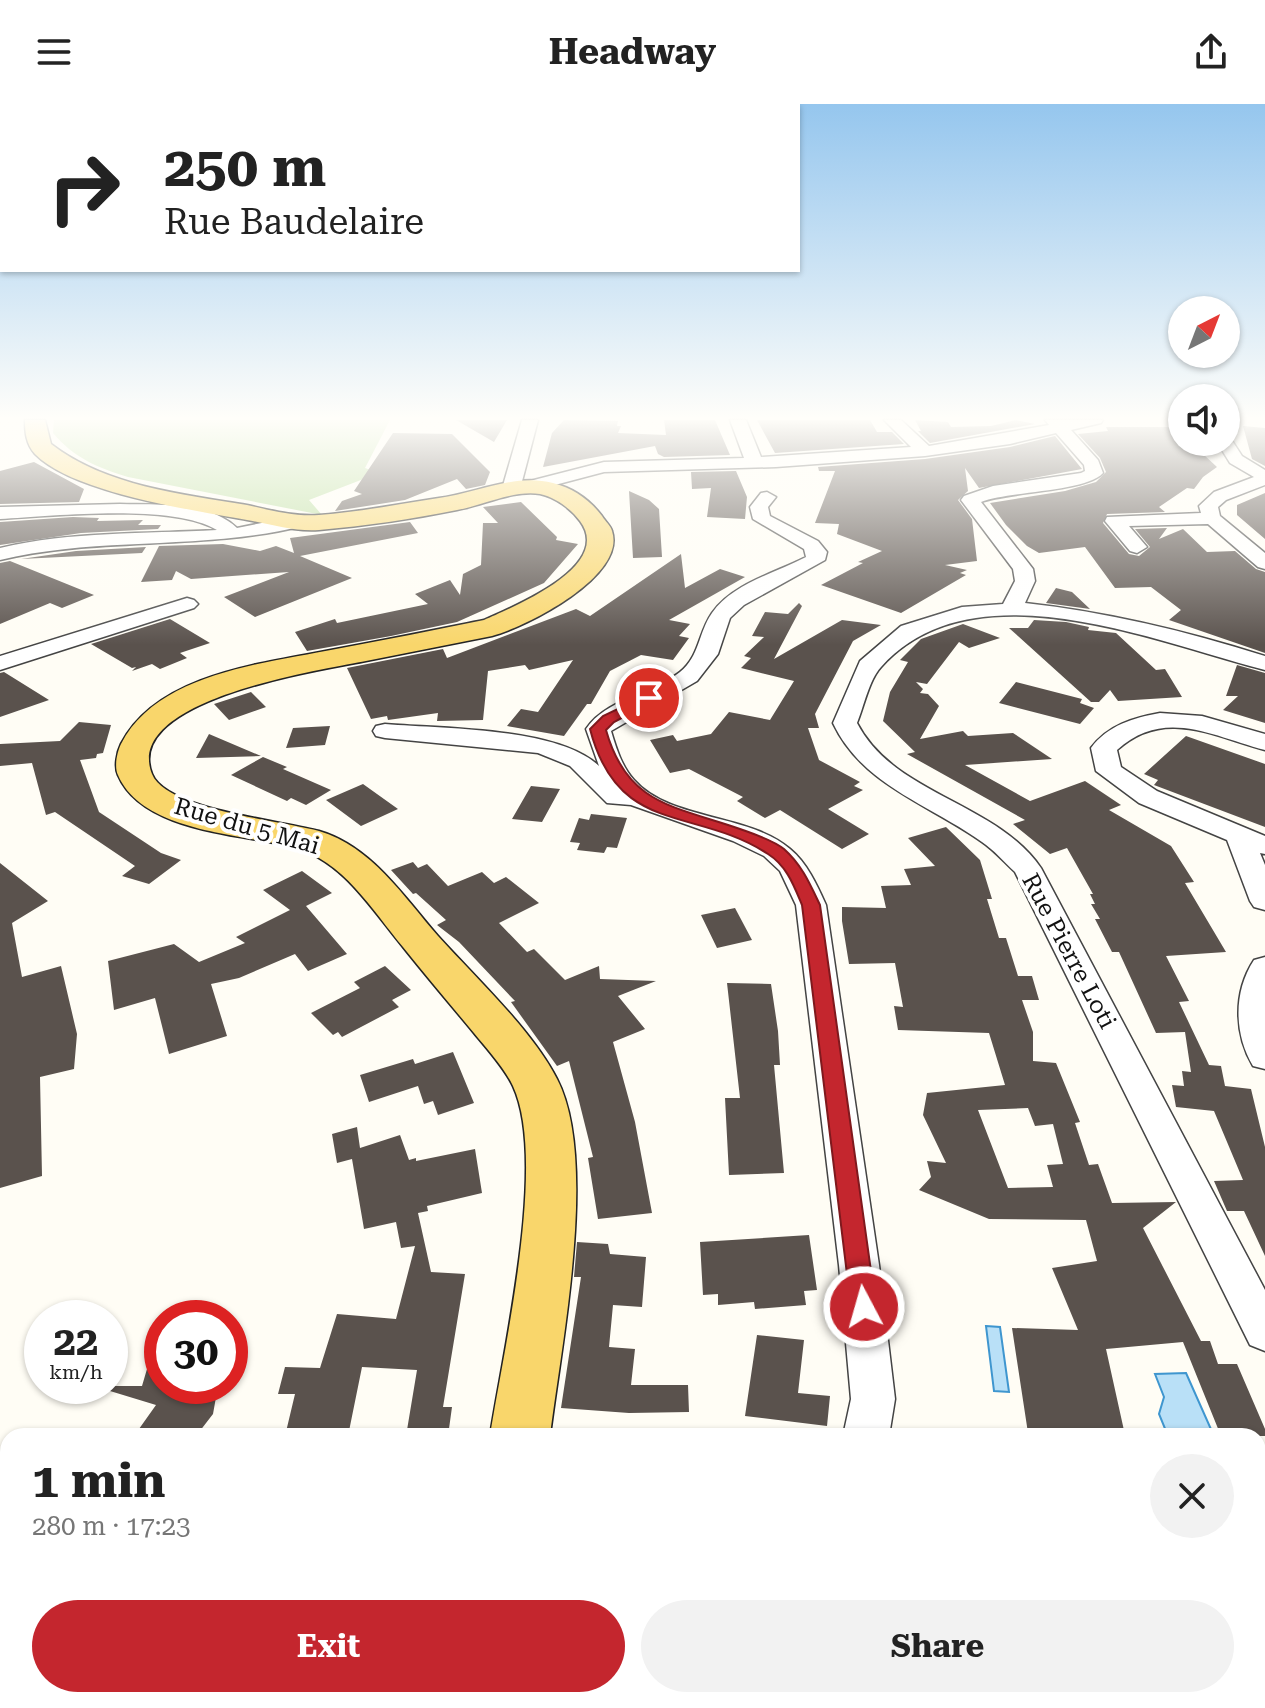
<!DOCTYPE html>
<html lang="en">
<head>
<meta charset="utf-8">
<style>
  body { margin:0; font-family:"Roboto Serif",serif; background:#f2f2f2; color:#222; height:100vh; display:flex; flex-direction:column; font-size:30px; white-space:nowrap }
  * { box-sizing:border-box; margin:0 }
  p { font-size:26px; color:#767676 }
  .icon { flex:none; width:44px; height:44px; fill:none; stroke:currentColor; stroke-width:2; stroke-linecap:round; stroke-linejoin:round }
  .map { position:relative; flex:1; overflow:hidden }
  .side { position:absolute; left:0px; top:1324px; width:1266px; height:280px; display:flex; flex-direction:column; background:#fff; border-radius:24px 24px 0 0; box-shadow:0 2px 6px #0004 }
  .side>* { flex:none }
  .top-card { position:absolute; left:0px; top:0px; width:800px; height:168px; box-shadow:0 2px 6px #0004; background:#fff; color:#222; overflow:hidden }
  .needle { width:52px; rotate:42deg }
  .tools { position:absolute; left:1168px; top:192px; display:grid; gap:16px }
  .tools a { display:grid; place-items:center; width:72px; height:72px; border-radius:50%; background:#fff; box-shadow:0 2px 6px #0004; font-size:40px }
  .speed { position:absolute; left:24px; top:1196px; display:flex; gap:16px; font-size:40px; font-weight:700; text-align:center }
  .speed>* { display:grid; place-content:center; width:104px; height:104px; border-radius:50%; background:#fff; box-shadow:0 2px 6px #0004; line-height:1 }
  .speed small { font-size:20px; font-weight:400 }
  .speed .limit { border:12px solid #d22; background:#fff; color:#111 }
  .pin { position:absolute; display:grid; place-items:center; width:68px; height:68px; color:#fff; margin:-34px; border:4px solid #fff; border-radius:50%; box-shadow:0 2px 8px #0007 }
  .me { position:absolute; width:88px; margin:-44px; rotate:354deg; stroke-linejoin:round; filter:drop-shadow(0 0 6px #0008) }
  .turn { display:flex; align-items:center; gap:28px; height:168px; padding:0 32px; font-size:36px }
  .turn .icon { width:104px; height:104px; stroke-width:2.5 }
  .turn b { display:block; font-size:56px; line-height:68px }
  .round { display:grid; place-items:center; flex:none; width:84px; height:84px; border-radius:42px; background:#f2f2f2 }
  .headline { display:flex; align-items:center; justify-content:space-between; height:136px; padding:0 32px }
  h1 { font-size:48px; font-weight:700; line-height:60px }
  .primary-button { display:flex; gap:16px; margin-top:auto; padding:16px 32px }
  .primary-button a { flex:1; height:92px; border-radius:48px; background:#c4262e; color:#fff; font-size:32px; font-weight:700; line-height:92px; text-align:center }
  .primary-button a+a { background:#f2f2f2; color:#222 }
  header { display:flex; justify-content:space-between; align-items:center; height:104px; padding:0 32px; background:#fff; font-size:36px; font-weight:700 }
  .map>svg:first-child { display:block }
  .forest { fill:#b9dc9c }
  .water { fill:#b9e0f7; stroke:#3f96cf; stroke-width:2 }
  .building { fill:#5a524d; fill-rule:evenodd }
  .lines { fill:none; stroke-linecap:round; stroke-linejoin:round }
  .minor-casing { stroke:#444; stroke-width:3 }
  .major-casing { stroke:#222; stroke-width:3 }
  .minor { fill:#fff; fill-rule:evenodd }
  .major { fill:#f9d66b; fill-rule:evenodd }
  .route { fill:#c4262e; stroke:#7f191e; stroke-width:2 }
  .labels { text-anchor:middle; dominant-baseline:central; stroke-width:8; stroke-linejoin:round; paint-order:stroke }
  .street-label { font-size:24px; fill:#111; stroke:#fff }
</style>
</head>
<body>
<header><svg class="icon" aria-label="menu" viewBox="0 0 24 24"><path d="M4 6h16M4 12h16M4 18h16"/></svg>Headway<svg class="icon" aria-label="share" viewBox="0 0 24 24"><path d="M12 15V3M7 8l5-5 5 5M5 13v7h14v-7"/></svg></header>
<div class="map">
<svg width="1265" height="1604" viewBox="0 0 1265 1604">
  <rect width="100%" height="100%" fill="#fffdf5"/>
  <path class="forest" d="M54,316H390L365,364L379,369L309,396L322,411L128,373C98,364 74,354 53,329Z"/>
  <path class="water" d="M986,1222L1000,1223L1009,1288L994,1287Z
    M1186,1269L1214,1332H1168L1159,1310L1164,1293L1155,1270Z"/>
  <path class="building" d="M456,316H507L494,338Z
    M564,316L618,317L617,322H621L618,329L666,331L664,316H715L730,351L664,353L658,350L655,342L543,363L552,329Z
    M757,316H870L877,328H892L904,340L775,349Z
    M915,316L948,318L951,323L991,322L1016,316L1035,320L930,339L918,327H921Z
    M1243,322L1265,324V362L1252,355Z
    M1106,323H1173L1182,331V338H1190L1217,363L1203,373L1194,385L1187,384L1159,403L1165,408L1107,410L1103,419L1129,450L1139,452L1150,443L1135,425L1167,424L1159,435L1183,425L1207,448L1235,447L1256,465L1265,468V549L1169,516L1181,506L1151,483L1115,484L1085,443L1039,449L1027,442L1006,421L990,399L1065,387L1096,378L1106,368L1100,354L1078,330L1108,327Z
    M393,329L452,330L490,368L485,381L466,385L457,375L405,396L335,407L342,397L362,390L354,387Z
    M1055,332L1082,365L979,384L965,364L968,387L958,396L972,415L977,457L945,461L967,466L960,469L966,471L901,509L821,481L863,459L858,458L882,447L837,430L839,420L815,419L835,367H819L818,363L925,355L1010,343Z
    M34,358L84,385L79,398L0,400V367Z
    M736,367L747,393L745,415L707,413L711,384L692,385L691,368Z
    M629,387L649,396L659,405L662,453L633,454Z
    M1265,389V435L1237,411V401Z
    M521,398L557,433L556,436L578,440L544,479L457,518L391,532L307,547L295,528L335,515L337,519L428,500L415,490L450,476L460,491L463,470L481,461L483,419H498L483,403Z
    M73,413L99,414L97,417L143,416L138,421H161L158,425L81,429L0,441V418Z
    M410,418L418,429L300,452L352,474L255,513L224,493L289,468L191,475L176,467L172,476L141,478L159,442L223,440L260,447L276,442L294,449L290,434Z
    M146,443L142,449L21,455L76,447Z
    M681,450L685,484L720,465L745,473L669,516L690,520L679,532L689,534L673,556L641,551L610,567L591,600H587L564,632L507,622L521,605L538,608L573,556L529,566L525,561L488,567L483,616L437,617L438,609L388,616L387,612L371,615L347,564L443,545L447,554L576,505L590,512Z
    M10,457L94,491L62,504L50,499L0,520V459Z
    M1056,484L1072,488L1090,505L1046,499Z
    M799,499L802,502L774,555L842,516L881,521L853,537L815,610L819,624H808L819,656L860,678L854,682L863,686L828,705L869,730L842,745L780,706L765,714L737,697L743,693L689,665L670,669L650,636L673,631L677,637L711,630L729,608L770,616L794,577L741,564L751,554L744,552L764,533L752,532L765,508L788,510Z
    M170,515L210,539L180,549L187,554L160,565L152,560L132,567L136,563L132,564L91,540Z
    M1034,516L1066,518L1089,523L1088,526L1116,529L1156,566L1165,565L1182,593L1118,597L1110,586L1099,598H1091L1009,524H1028Z
    M963,520L1000,534L969,544L959,538L927,580L916,578L923,585L920,589L928,590L939,602L920,635L963,627L968,632L1013,629L1052,655L965,661L1030,697L1085,677L1121,701L1109,706L1171,742L1194,778L1185,779L1226,848L1166,852L1189,897L1179,898L1209,961L1221,962L1225,982L1251,985L1265,1043V1152L1244,1107H1227L1214,1077L1243,1076L1214,1007L1176,1003L1172,981L1184,982L1182,967L1191,968L1185,928L1156,929L1119,848H1112L1095,815H1100L1091,800H1095L1090,790H1093L1067,744L1050,750L1013,720L1025,716L907,650L915,648L883,617L890,588L908,558L900,556L921,535Z
    M1237,561L1265,569V619L1223,606L1238,592H1226Z
    M4,568L49,596L0,613V569Z
    M1016,578L1082,595L1080,599L1094,604L1080,620L999,599Z
    M251,588L266,603L229,616L214,600Z
    M79,618L111,621L103,649L97,650L96,654L80,656L99,708L161,749L181,756L149,780L122,772L135,762L55,708L46,711L32,659L0,662V640L60,637Z
    M330,622L325,641L286,644L293,624Z
    M209,630L261,652L196,654Z
    M1186,632L1265,660V723L1154,681L1158,676L1144,670Z
    M263,653L287,663L283,665L331,686L306,701L291,694L287,697L231,671Z
    M363,680L398,705L361,722L326,696Z
    M531,682L560,685L542,718L512,715Z
    M591,710L627,714L617,744L607,743L604,749L577,746L580,739L570,738L579,714L589,716Z
    M946,723L980,756L992,795H987L999,834H1006L1018,872H1032L1039,896H1022L1033,928V957L1056,959L1080,1018L1075,1019L1089,1061L1098,1060L1112,1099L1176,1098L1143,1124L1201,1237H1210L1218,1260H1237L1265,1325V1332H1221L1183,1238L1106,1245L1125,1331L1028,1329L1012,1224L1078,1226L1052,1164L1097,1157L1086,1116L989,1115L919,1086L931,1073L927,1057L946,1059L923,1011L927,989L1005,981L989,929L898,926L894,902L903,903L895,859L849,860L842,817V803L886,804L881,782L911,781L904,765L935,762L908,734ZM1028,1004L1035,1022L1053,1020L1063,1060L1047,1061L1053,1083L1008,1084L978,1006Z
    M413,758L418,764L427,760L448,782L482,768L494,779L506,773L539,799L499,819L527,848L534,845L565,876L599,862L600,875L656,877L618,892L645,925L613,938L635,1018L652,1109L598,1115L588,1054L593,1053L569,957L557,962L511,898L515,897L459,838L437,821L446,816L416,789L413,790L391,766Z
    M0,759L48,797L12,819L22,873L61,862L77,930L74,965L40,973L42,1072L0,1084Z
    M302,767L332,789L306,802L347,850L308,867L295,850L239,874L211,880L227,932L169,950L155,894L114,906L108,857L174,840L199,858L245,839L236,833L290,806L263,786Z
    M735,804L752,836L717,844L701,811Z
    M385,862L411,886L392,896L399,903L342,933L338,928L333,931L311,909L360,884L354,878Z
    M727,879L771,880L778,927L780,961H774L784,1069L729,1071L725,994H740Z
    M453,948L474,999L438,1011L433,997L424,1000L418,982L369,998L360,971L413,955L415,960Z
    M357,1023L360,1044L400,1031L409,1056L416,1054V1057L475,1045L482,1089L427,1102L428,1107L418,1109L431,1168L465,1170L443,1303H452L448,1332H406L417,1266L362,1263L348,1332H285L295,1290H278L285,1263L320,1264L337,1210L396,1215L415,1142L401,1144L396,1118L364,1125L352,1055L337,1059L332,1030Z
    M809,1131L817,1186L804,1187L806,1201L755,1205L754,1198L718,1201V1190L703,1191L700,1138Z
    M577,1138L608,1140L610,1150L646,1153L642,1203L613,1201L609,1243L635,1245L631,1281H688L689,1308L629,1309L561,1304L581,1173H574Z
    M157,1231H162V1282H218L213,1310L196,1332H134L156,1301L110,1287V1282H142Z
    M757,1231L804,1236L798,1289L830,1292L827,1322L745,1312Z"/>
  <g class="lines">
    <defs>
      <path id="minor" d="M522,316H538L520,385L511,390L502,385Z
        M730,316H746L761,353L911,343L884,316H901L929,342L1049,321L1045,316H1103L1101,319L1071,326L1098,356L1103,369C1086,388 1010,387 981,398L1033,465L1035,477L1025,499C1107,508 1186,527 1265,552V566C1155,538 973,460 881,563C869,576 864,602 857,619C894,691 996,698 1041,764L1265,1186V1247L1250,1241L1015,768C1004,758 994,746 982,738C929,700 863,682 833,619L860,557L901,522L962,503L1003,500L1015,477L1013,465L961,396L964,392L993,382L1081,369L1085,367L1084,361L1056,329L1010,340L925,352L776,363L604,368L532,387L523,382L526,378L604,358L744,354Z
        M1226,333L1231,335L1242,352L1265,366V381L1226,396L1218,403L1220,412L1265,449V465L1258,463L1208,420L1129,422L1147,443L1137,449L1130,447L1105,417L1107,413L1201,409L1199,402L1214,388L1254,373L1230,359L1217,338H1226Z
        M767,388L776,393L768,403L770,412L818,437L827,448L825,456L744,501L730,514L718,550L697,577L611,627C616,644 622,663 634,676C670,717 748,709 790,745C807,759 817,781 826,801L879,1161L895,1295L889,1332H843L851,1295L839,1161L796,801L780,767L764,752L733,737L631,701L607,699L570,662L538,649L385,634L376,632L373,627L376,622L385,620C443,625 558,623 599,662L586,625C606,595 652,590 680,568C700,552 698,529 712,509C732,480 775,469 806,453L804,445L753,415L750,403L761,389Z
        M120,400C156,401 209,397 237,424L296,412L305,418L303,422C203,447 100,432 0,456V444C72,427 144,430 217,426C172,399 54,412 0,415V403Z
        M187,494L194,496L198,500L194,504L0,566V552Z
        M1160,609L1202,612L1265,630V646C1212,632 1164,603 1117,646L1121,663L1157,687L1265,732V750L1260,749L1265,761V806L1254,803L1250,797L1227,736L1139,699L1096,667L1091,644C1108,621 1133,614 1160,609Z
        M1265,853V965L1253,962C1234,930 1233,888 1254,856Z
        M1265,1515V1567L1258,1568V1516Z
        M768,1596H822L819,1604H765Z"/>
      <path id="major" d="M25,316H45L51,340C105,382 181,390 247,401C270,406 295,413 319,411C359,408 399,400 439,394C477,389 515,369 553,379C573,384 590,396 602,412C605,417 611,422 612,427C627,472 526,523 492,532C450,540 408,549 366,557C322,566 122,595 152,670C166,706 284,717 319,727C371,742 404,793 438,832C475,873 532,926 557,975C599,1056 561,1241 550,1332H490C503,1248 548,1057 513,982C504,963 487,945 474,929C450,900 426,872 403,843C372,806 343,756 293,743C241,730 142,728 118,671C114,663 117,648 121,640C157,569 266,559 336,545C385,536 434,526 484,516C515,502 614,462 580,417C571,405 555,393 540,390C512,386 485,401 457,406C413,415 365,422 319,426C296,428 271,420 247,416C193,406 73,389 35,350C26,340 25,328 25,316Z
        M448,1596H520L519,1604H447Z"/>
    </defs>
    <use href="#minor" class="minor-casing"/>
    <use href="#major" class="major-casing"/>
    <use href="#minor" class="minor"/>
    <use href="#major" class="major"/>
  </g>
  <linearGradient id="sky" x2="0" y2="1"><stop stop-color="#95c6ee"/><stop offset="0.58" stop-color="#fffefa"/><stop offset="1" stop-color="#fffefa" stop-opacity="0"/></linearGradient>
  <rect width="1265" height="541" fill="url(#sky)"/>
  <path class="route" d="M649,590L654,591V597L614,618L606,626C627,701 674,702 740,725C754,730 773,736 784,745C802,761 810,780 820,801L876,1203L873,1211L864,1214L855,1211L851,1203L802,801C794,782 787,762 768,750C695,702 618,733 590,625L603,612Z"/>
  <g class="labels">
    <g class="street-label">
      <text transform="translate(247 722) rotate(16)">Rue du 5 Mai</text>
      <text transform="translate(1069 847) rotate(62)">Rue Pierre Loti</text>
    </g>
  </g>
</svg>
<div class="tools">
<a><svg class="needle" viewBox="-14 -14 28 28"><path d="M0-13l5 13h-10z" fill="#e53935"/><path d="M0 13l5-13h-10z" fill="#767676"/></svg></a>
<a><svg class="icon" aria-label="sound" viewBox="0 0 24 24"><path d="M4 9h4l5-4v14l-5-4H4zM17 9q2 3 0 6"/></svg></a>
</div>
<div class="speed"><div>22<small>km/h</small></div><div class="limit">30</div></div>
<div class="pin" style="left:649px;top:594px;background:#d93025"><svg class="icon" aria-label="arrive" viewBox="0 0 24 24"><path d="M6 21V4h12l-3 4 3 4H6"/></svg></div>
<svg class="me" style="left:864px;top:1203px" viewBox="-20 -20 40 40"><circle r="17" fill="#c4262e" stroke="#fff" stroke-width="3"/><path d="M0-11L8 9 0 5-8 9z" fill="#fff"/></svg>
<div class="top-card">
<div class="turn"><svg class="icon" aria-label="right" viewBox="0 0 24 24"><path d="M7 20v-9h11M14 6l5 5-5 5"/></svg><div><b>250 m</b>Rue Baudelaire</div></div>
</div>
<section class="side">
<div class="headline"><div><h1>1 min</h1><p>280 m · 17:23</p></div><a class="round"><svg class="icon" aria-label="close" viewBox="0 0 24 24"><path d="M6 6l12 12M18 6L6 18"/></svg></a></div>
<div class="primary-button"><a>Exit</a><a>Share</a></div>
</section>
</div>
</body>
</html>
